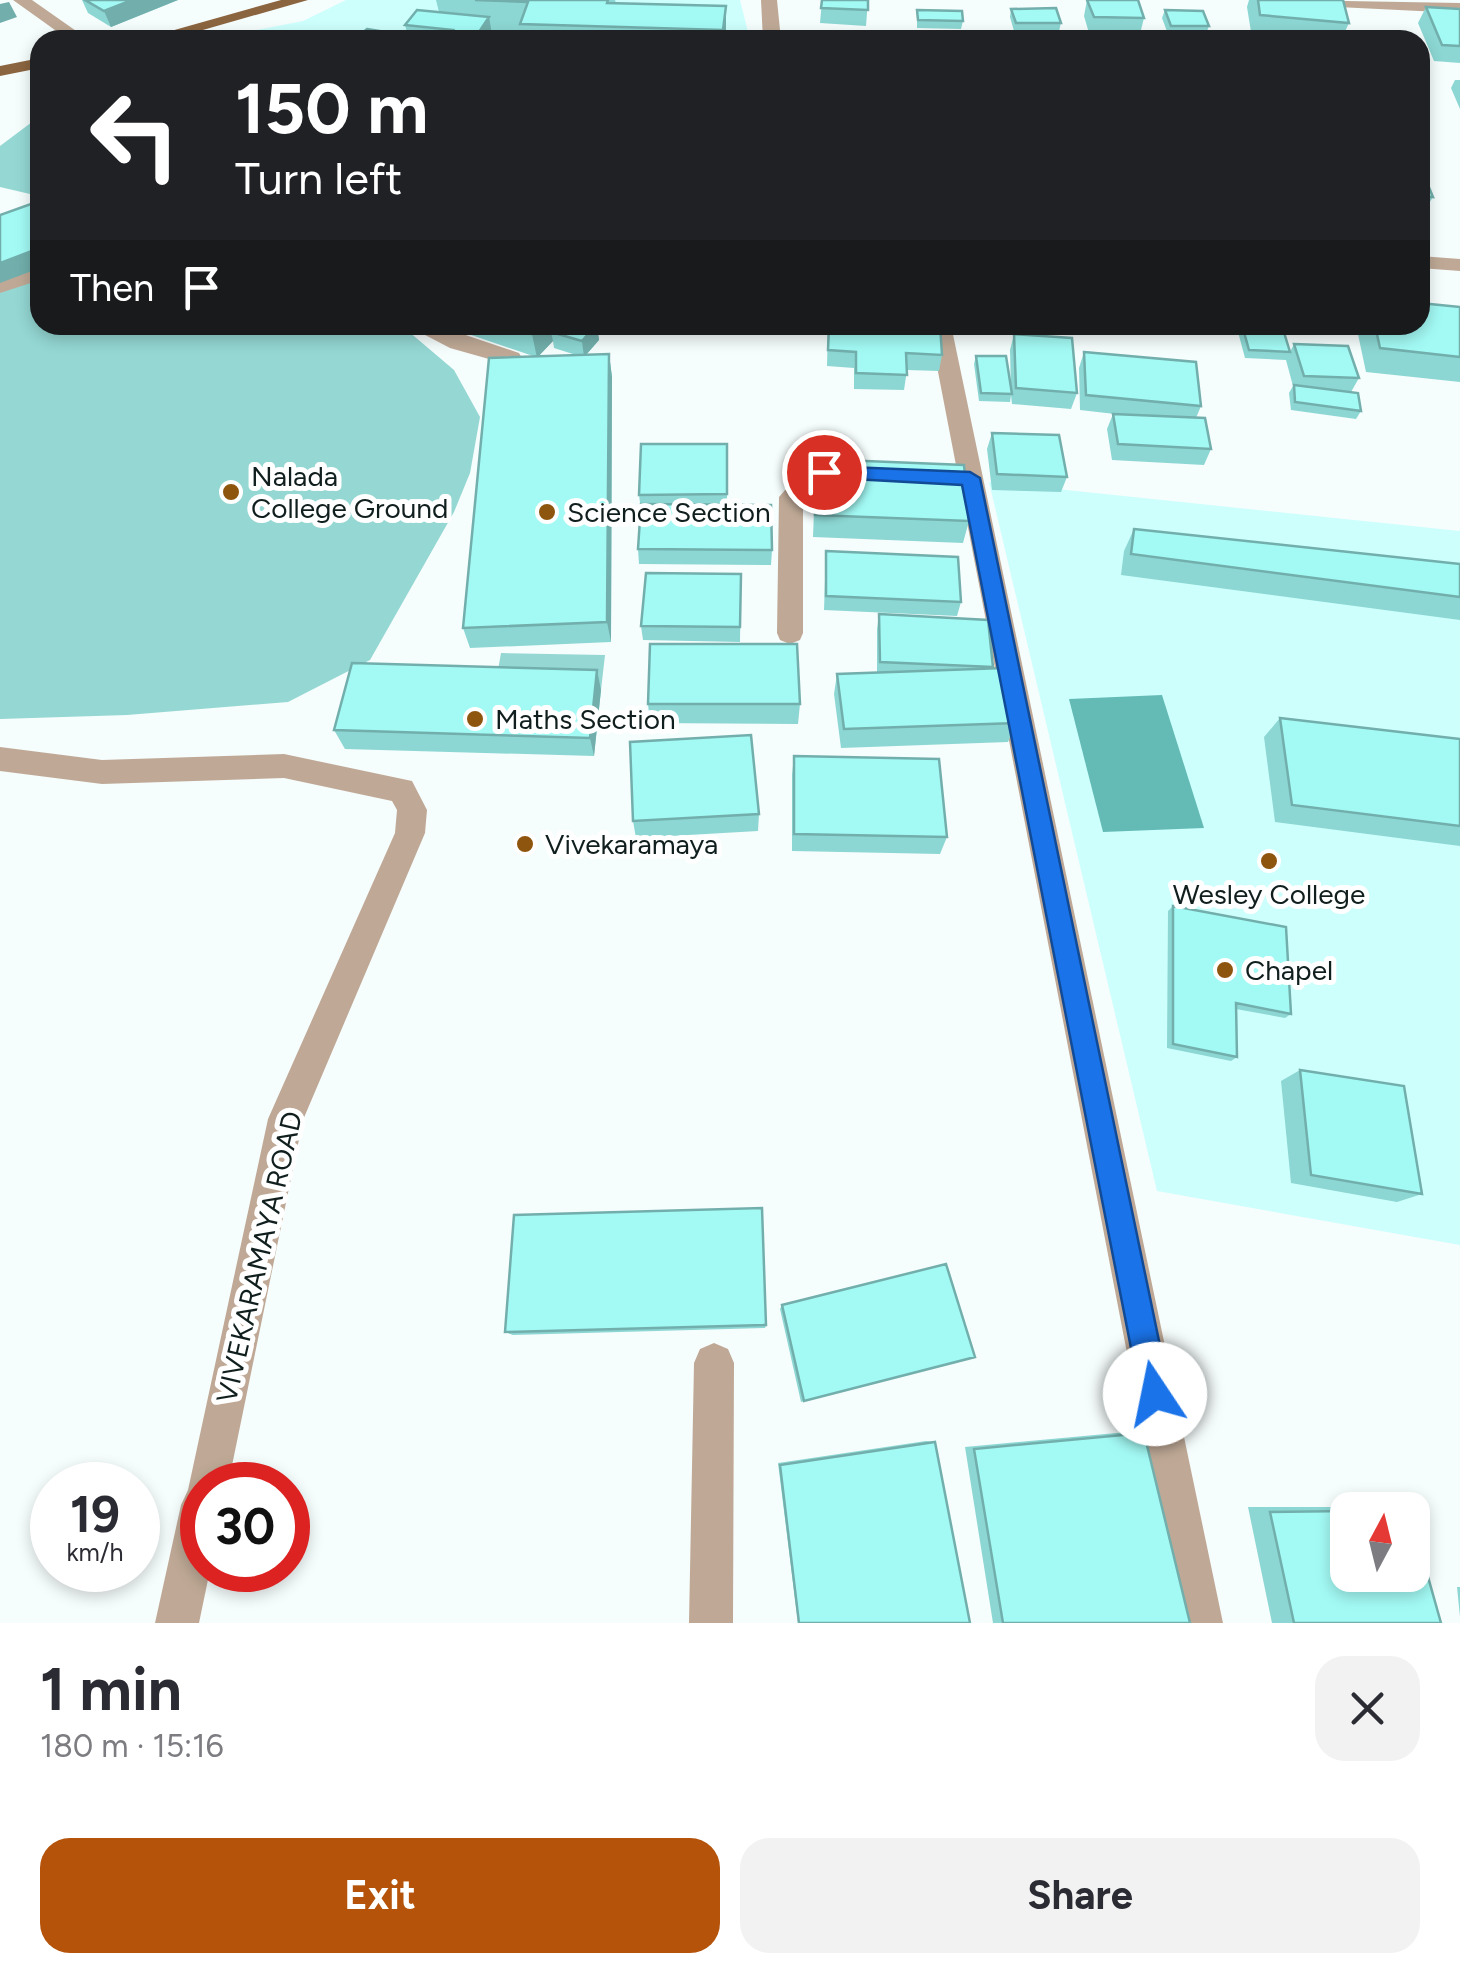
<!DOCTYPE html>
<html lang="en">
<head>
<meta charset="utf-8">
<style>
  body { margin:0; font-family:Figtree,sans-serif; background:#f2f2f3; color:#2b2b33; height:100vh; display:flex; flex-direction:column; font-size:38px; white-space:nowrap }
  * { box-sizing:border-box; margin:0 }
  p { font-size:32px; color:#7c7c81 }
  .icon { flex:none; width:55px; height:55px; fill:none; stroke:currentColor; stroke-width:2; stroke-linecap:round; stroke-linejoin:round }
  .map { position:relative; height:1623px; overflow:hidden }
  .sheet { display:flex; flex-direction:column; background:#fff; flex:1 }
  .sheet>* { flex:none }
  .guide { position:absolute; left:30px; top:30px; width:1400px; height:305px; border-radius:30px; box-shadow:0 5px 15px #0003; background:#202124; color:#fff; overflow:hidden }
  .needle { width:65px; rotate:7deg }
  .tools { position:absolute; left:1330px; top:1492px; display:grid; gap:20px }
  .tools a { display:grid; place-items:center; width:100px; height:100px; border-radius:20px; background:#fff; box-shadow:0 5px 15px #0003; font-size:50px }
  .speed { position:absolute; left:30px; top:1462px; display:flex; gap:20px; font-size:50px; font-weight:700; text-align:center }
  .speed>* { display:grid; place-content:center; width:130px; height:130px; border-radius:50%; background:#fff; box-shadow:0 5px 15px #0003; line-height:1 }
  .speed small { font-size:25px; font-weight:400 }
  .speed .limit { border:15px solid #d22; background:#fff; color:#111 }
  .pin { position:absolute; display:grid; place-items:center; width:85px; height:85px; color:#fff; margin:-42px; border:5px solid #fff; border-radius:50%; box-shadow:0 2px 10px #0007 }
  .me { position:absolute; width:110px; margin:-55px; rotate:349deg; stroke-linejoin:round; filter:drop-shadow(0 0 8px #0008) }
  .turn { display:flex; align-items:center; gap:35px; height:210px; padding:0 40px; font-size:45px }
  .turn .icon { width:130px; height:130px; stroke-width:2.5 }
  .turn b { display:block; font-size:70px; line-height:85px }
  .then { display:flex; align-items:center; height:95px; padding:0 40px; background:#0003; gap:20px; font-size:38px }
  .round { display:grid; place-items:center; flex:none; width:105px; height:105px; border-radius:30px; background:#f2f2f3 }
  .summary { display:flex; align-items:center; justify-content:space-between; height:170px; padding:0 40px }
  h1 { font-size:60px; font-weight:700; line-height:75px }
  .button { display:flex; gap:20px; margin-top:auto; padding:20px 40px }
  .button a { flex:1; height:115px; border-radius:30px; background:#b45309; color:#fff; font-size:40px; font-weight:700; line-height:115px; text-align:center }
  .button a+a { background:#f2f2f3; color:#2b2b33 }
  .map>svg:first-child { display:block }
  .built { fill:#cdfffc }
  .green { fill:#94d7d3 }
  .water { fill:#64bbb6 }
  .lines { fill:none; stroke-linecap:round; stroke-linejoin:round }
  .minor { fill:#bfa996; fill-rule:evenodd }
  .major { fill:#8b6540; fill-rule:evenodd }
  .wall { fill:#8cd7d3; fill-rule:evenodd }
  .shaded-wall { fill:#72afac }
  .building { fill:#a3faf5; stroke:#72afac; stroke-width:2.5 }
  .route { fill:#1a73e8; stroke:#114b97; stroke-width:2.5 }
  .poi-dot { fill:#8e550e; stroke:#fff; stroke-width:4 }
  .labels { text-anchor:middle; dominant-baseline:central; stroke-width:10; stroke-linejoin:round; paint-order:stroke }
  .poi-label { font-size:28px; fill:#101f1e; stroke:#fff; text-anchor:start }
  .street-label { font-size:28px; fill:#101f1e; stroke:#fff }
</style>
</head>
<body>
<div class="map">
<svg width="1460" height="1623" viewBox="0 0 1460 1623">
  <rect width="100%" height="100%" fill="#f6fdfd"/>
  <path class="built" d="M346,0H740L750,40H205L303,21Z
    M989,482L1460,531V1245L1157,1191Z"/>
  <path class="green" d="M40,116V185L30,194L0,187V146Z
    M40,279V325H401L454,370L480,417L470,473L454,512L370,660L288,702L127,715L0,719V292Z
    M501,653L605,655L601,690L495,687Z"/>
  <path class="water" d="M1162,695L1204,828L1103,832L1069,699Z"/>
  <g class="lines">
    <path class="minor" d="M13,0H32L89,40H69Z
      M761,0H777L781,40H763Z
      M1289,0L1460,3V13L1297,5Z
      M1420,256L1460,259V271L1420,268Z
      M40,267V280L0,293V280Z
      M406,325H436L519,353L522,358L511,365L503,363L450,348Z
      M929,325H951L1223,1623H1179Z
      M843,465L862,468L865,474L862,480L821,484L803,498V633L800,640L790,644L780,640L777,633L779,497L801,472Z
      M0,747L102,760L284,754L412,781L427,810L425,833L303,1120L228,1485H202V1570H210L199,1623H155L181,1505L188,1490L268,1119L395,833L397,810L392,801L284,778L102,784L0,771Z
      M714,1343L728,1349L734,1363L733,1623H689L694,1363L700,1349Z"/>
    <path class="major" d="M281,0H308L168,40H139Z
      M40,58V68L0,76V66Z"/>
  </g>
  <path class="wall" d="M82,0H178L111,27L88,13Z
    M436,0H615L616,3L726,6V40H409L405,25L439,12ZM491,30L521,31L522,37L492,34Z
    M822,0H868L866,26L820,23Z
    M1087,0L1144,18L1140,34L1089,33L1084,16Z
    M1249,0H1343L1349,23L1341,40L1252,38L1247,7Z
    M1426,7L1460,9V63L1434,61L1418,23Z
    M1011,9L1061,23L1059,31H1014L1010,17Z
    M917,10L963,21L961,29L917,28Z
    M1165,10L1209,26L1206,34H1168L1162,18Z
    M1455,80H1460V109L1451,88Z
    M1420,179L1433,197L1428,205L1420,204Z
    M1460,307V382L1366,372L1356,325H1420Z
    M442,325H597L599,340L587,354H609L612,377L611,642L470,648L463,628L533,356ZM553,341L554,348L576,355L538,356Z
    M828,325L942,355L939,371L907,370L904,390L854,389V368L827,366Z
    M1241,325L1290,352L1294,344L1359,378L1351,392L1361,411L1356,419L1291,410L1289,393L1293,386L1286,360L1245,358L1238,332Z
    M1014,334L1077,393L1071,409L1012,404L1011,395L1010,402L979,401L974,364L976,356L1011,391L1010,350Z
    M1084,352L1201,406L1196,418L1211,449L1204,465L1112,460L1107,429L1113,414H1115L1080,410L1079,368Z
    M992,433L1067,477L1061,492L992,490L987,449Z
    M727,444V504L772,550L771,565L639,564L638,549L641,510L639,495Z
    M816,459L969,521L963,543L813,537Z
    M1134,529L1460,564V620L1121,575L1124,551Z
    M826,551L961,602L957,616L824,610Z
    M741,574L740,642L643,640L641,626Z
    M879,614L993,667L1016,723L1008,742L841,748L834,694L837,674L877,673V629Z
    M601,690L594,756L345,749L334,730Z
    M648,704H800L798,724L650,723Z
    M1280,718L1460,739V846L1275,822L1264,737Z
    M794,756L947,837L940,854L792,851V775Z
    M759,814L758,831L636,838L633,821Z
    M1173,906L1291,1014L1285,1018L1236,1009L1237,1057L1231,1061L1167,1048L1168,911Z
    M1300,1070L1422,1194L1397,1202L1291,1183L1281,1081Z
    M782,1305L804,1401L801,1402L780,1309Z
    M766,1325L765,1328L513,1335L505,1332Z
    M1127,1432L1144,1433L1190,1623H993L965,1447Z
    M926,1441L935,1442L970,1623H798L778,1463Z
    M1248,1507H1382L1404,1510H1348V1575L1441,1623H1272Z
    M1457,1587H1460V1617Z"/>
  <path class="shaded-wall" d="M132,0H178L111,27L104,11Z
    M9,2L17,17L0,23V4Z
    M726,6V40H723Z
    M489,17L493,40L479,32Z
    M40,248V268L0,283V263Z
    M541,325H564L551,332L553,341L537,358L532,334Z
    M597,325L599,340L584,357L582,341Z
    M609,354L612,377L611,642L607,622Z
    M597,670L601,690L594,756L590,738Z"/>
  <path class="building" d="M85,0H132L104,11Z
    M475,0H608L607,3L726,6L723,30L520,24L528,2Z
    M822,0H868V10L821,8Z
    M1087,0H1138L1144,18L1094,17Z
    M1258,0H1343L1349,23L1260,15Z
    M1426,7L1460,9V46L1442,45Z
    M1056,8L1061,23H1016L1011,9Z
    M417,10L489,17L479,32L523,37L521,40H446L453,30L405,25Z
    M917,10L962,11L963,21L918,20Z
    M1165,10L1203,11L1209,26H1171Z
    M367,29L392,33L384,40H354Z
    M847,34H876L877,40H848Z
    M1420,179L1426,180L1433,197L1420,196Z
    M31,204L40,214V248L0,263V215Z
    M1420,303L1460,307V357L1380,348L1375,325H1420Z
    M505,325H541L532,334Z
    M557,325H596L582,341L551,332Z
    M829,325H940L942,355L906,353L907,375L856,373V352L828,350Z
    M1242,325L1282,326L1290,352L1249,350Z
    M1014,334L1072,338L1077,393L1016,388Z
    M1294,344L1348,346L1359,378L1304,376Z
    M1084,352L1196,362L1201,406L1086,395Z
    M609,354L607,622L463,628L489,358Z
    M976,356H1006L1012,394L981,393Z
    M1294,385L1358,393L1361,411L1295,402Z
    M1113,414L1205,418L1211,449L1118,444Z
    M992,433L1059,435L1067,477L997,474Z
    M641,444H727V494L639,495Z
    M816,459L964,465L969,521L815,515Z
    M641,504L771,505L772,550L638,549Z
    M1134,529L1460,564V597L1131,554Z
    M826,551L958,557L961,602L826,596Z
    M646,573L741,574L740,627L641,626Z
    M879,614L988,620L993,667L880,662Z
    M650,644H797L800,704H648Z
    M352,663L597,670L590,738L334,730Z
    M1004,668L1016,723L844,729L837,674Z
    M1280,718L1460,739V826L1292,805Z
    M751,735L759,814L633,821L630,742Z
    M794,756L939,759L947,837L794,834Z
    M1173,906L1286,927L1291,1014L1236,1003L1237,1057L1173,1044Z
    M1300,1070L1404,1086L1422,1194L1311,1175Z
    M762,1208L766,1325L505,1332L514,1215Z
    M946,1264L975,1357L804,1401L782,1305Z
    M1144,1433L1190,1623H1003L974,1449Z
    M935,1442L970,1623H799L780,1465Z
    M1348,1511V1575H1412V1520L1441,1623H1294L1270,1512Z"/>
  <path class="route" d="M824,466L970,472L980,478L1170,1394L1166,1405L1155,1409L1144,1405L1140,1394L962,485L817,477V468Z"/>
  <g class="poi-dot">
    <circle cx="231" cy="492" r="10"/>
    <circle cx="547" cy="512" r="10"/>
    <circle cx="475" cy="719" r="10"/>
    <circle cx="525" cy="844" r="10"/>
    <circle cx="1269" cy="861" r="10"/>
    <circle cx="1225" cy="970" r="10"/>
  </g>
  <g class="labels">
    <g class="poi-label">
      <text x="251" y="476">Nalada<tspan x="251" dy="32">College Ground</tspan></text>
      <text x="567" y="512">Science Section</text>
      <text x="495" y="719">Maths Section</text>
      <text x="545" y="844">Vivekaramaya</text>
      <text x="1269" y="894" text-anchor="middle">Wesley College</text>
      <text x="1245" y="970">Chapel</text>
    </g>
    <g class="street-label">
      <text transform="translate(259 1257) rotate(-77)">VIVEKARAMAYA ROAD</text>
    </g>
  </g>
</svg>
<div class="tools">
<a><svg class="needle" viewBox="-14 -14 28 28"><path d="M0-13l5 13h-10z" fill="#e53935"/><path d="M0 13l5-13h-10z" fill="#7c7c81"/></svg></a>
</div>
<div class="speed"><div>19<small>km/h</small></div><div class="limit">30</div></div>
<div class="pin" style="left:824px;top:472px;background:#d93025"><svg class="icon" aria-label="arrive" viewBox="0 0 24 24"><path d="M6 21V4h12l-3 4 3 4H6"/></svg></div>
<svg class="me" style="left:1155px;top:1394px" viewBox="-20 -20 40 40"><circle r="19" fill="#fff"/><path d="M0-13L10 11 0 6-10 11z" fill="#1a73e8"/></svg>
<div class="guide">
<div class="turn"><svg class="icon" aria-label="left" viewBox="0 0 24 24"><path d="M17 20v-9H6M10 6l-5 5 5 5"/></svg><div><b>150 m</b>Turn left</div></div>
<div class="then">Then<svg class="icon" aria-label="arrive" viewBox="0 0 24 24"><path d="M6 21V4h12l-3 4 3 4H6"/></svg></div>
</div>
</div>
<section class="sheet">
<div class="summary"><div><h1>1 min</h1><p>180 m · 15:16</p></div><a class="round"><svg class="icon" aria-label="close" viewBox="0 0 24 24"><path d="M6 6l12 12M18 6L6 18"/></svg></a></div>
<div class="button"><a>Exit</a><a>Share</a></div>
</section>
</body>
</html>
